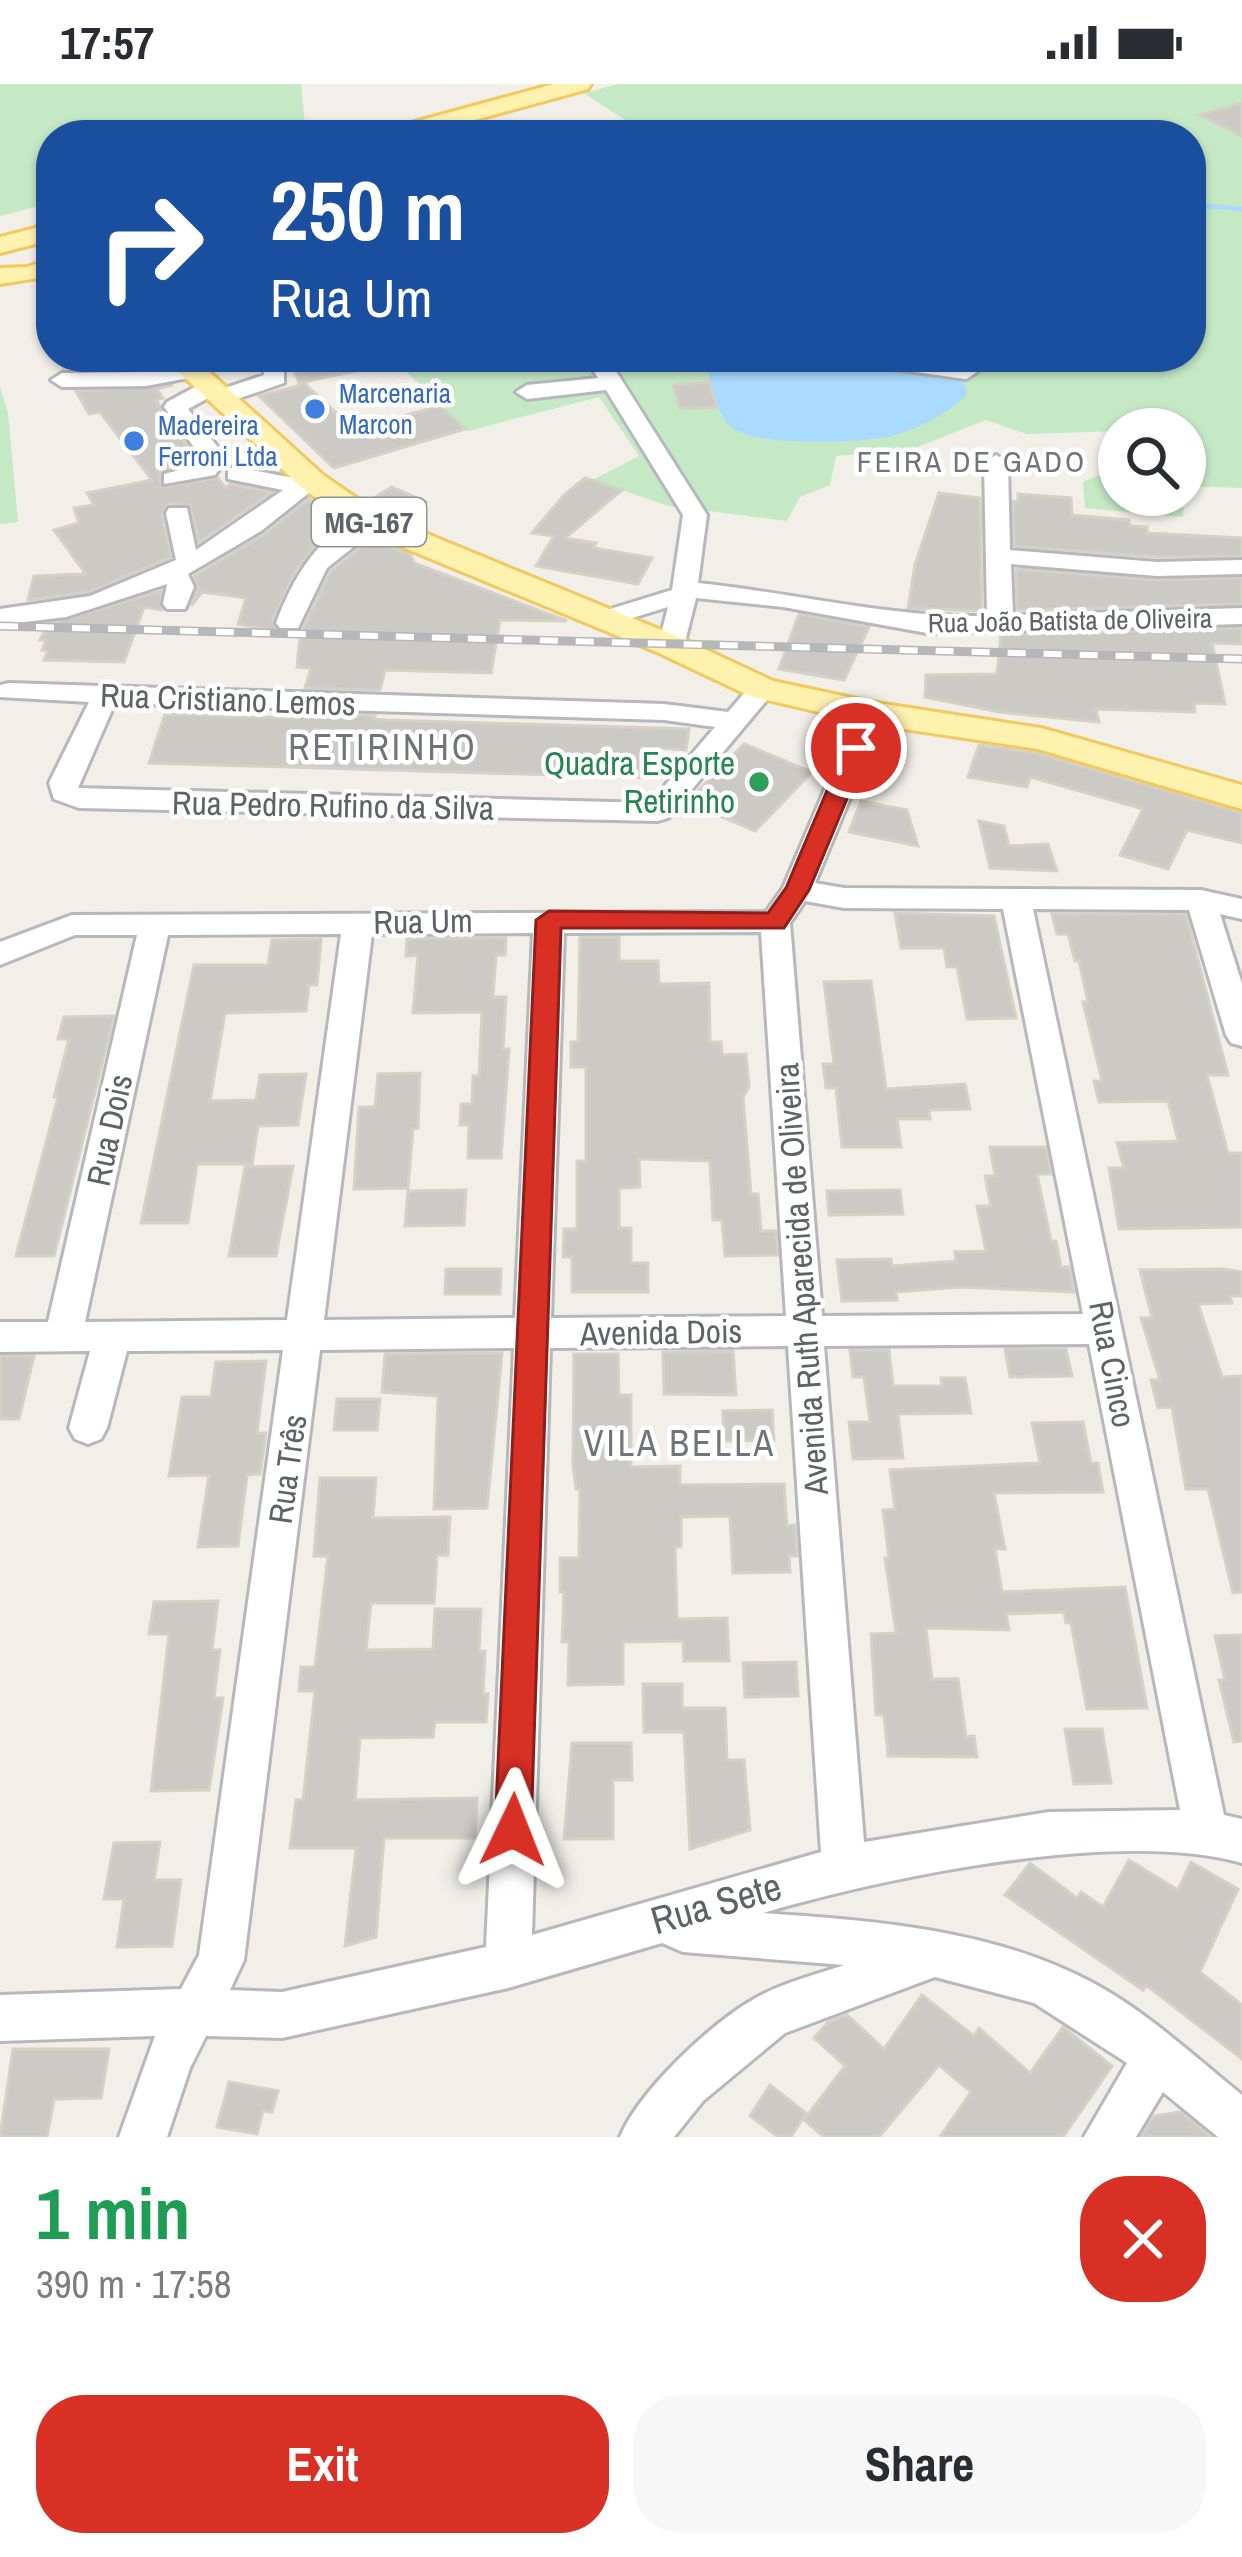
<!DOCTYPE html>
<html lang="en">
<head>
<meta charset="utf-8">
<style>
  body { margin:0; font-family:"Archivo Narrow",sans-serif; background:#f7f7f7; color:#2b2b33; height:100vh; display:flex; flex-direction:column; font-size:45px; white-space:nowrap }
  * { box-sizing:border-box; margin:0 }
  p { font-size:39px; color:#7c7c81 }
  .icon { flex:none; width:66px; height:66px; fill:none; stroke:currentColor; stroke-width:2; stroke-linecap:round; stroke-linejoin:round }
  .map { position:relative; height:2053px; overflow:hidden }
  .panel { display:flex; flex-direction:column; background:#fff; flex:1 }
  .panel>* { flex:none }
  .guide { position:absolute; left:36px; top:36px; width:1170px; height:252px; border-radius:48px; box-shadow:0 3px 9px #0004; background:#1a4fa0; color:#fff; overflow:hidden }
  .fabs { position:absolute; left:1098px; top:324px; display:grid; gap:24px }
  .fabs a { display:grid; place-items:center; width:108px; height:108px; border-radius:50%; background:#fff; box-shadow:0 3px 9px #0004; font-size:60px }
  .pin { position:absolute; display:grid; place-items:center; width:102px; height:102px; color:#fff; margin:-51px; border:6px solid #fff; border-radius:50%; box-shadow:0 3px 12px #0007 }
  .me { position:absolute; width:132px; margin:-66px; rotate:2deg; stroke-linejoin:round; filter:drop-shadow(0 0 9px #0008) }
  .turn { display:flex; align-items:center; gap:42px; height:252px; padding:0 36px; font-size:54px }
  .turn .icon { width:156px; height:156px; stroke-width:2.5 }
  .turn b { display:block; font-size:84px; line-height:102px }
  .round { display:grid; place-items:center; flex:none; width:126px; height:126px; border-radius:48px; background:#f7f7f7 }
  .overview { display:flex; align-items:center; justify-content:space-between; height:204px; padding:0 36px }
  h1 { font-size:72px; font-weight:700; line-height:90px; color:#1e9e55 }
  .primary-button { display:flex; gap:24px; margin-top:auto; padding:24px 36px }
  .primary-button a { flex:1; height:138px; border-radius:48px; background:#d93025; color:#fff; font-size:48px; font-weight:700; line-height:138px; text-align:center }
  .primary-button a+a { background:#f7f7f7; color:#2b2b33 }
  .status { display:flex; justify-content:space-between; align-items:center; height:84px; padding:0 60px; background:#fff; direction:ltr }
  .status svg { height:33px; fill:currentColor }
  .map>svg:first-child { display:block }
  .green { fill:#c5e8c5 }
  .water { fill:#aadaff }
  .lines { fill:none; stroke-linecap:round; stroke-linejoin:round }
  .stream { stroke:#aadaff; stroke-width:4.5 }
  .building { fill:#cccac5; stroke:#d6d1c6; stroke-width:3 }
  .minor-casing { stroke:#b5b8bc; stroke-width:6 }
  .major-casing { stroke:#f2c960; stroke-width:6 }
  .minor { fill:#fff; fill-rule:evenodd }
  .major { fill:#fff2af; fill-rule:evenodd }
  .rail-casing { stroke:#b6b7b8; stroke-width:9 }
  .rail { stroke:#fff; stroke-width:6; stroke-dasharray:18; stroke-linecap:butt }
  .route { fill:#d93025; stroke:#8d1f18; stroke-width:3 }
  .shop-dot { fill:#3f7fe0; stroke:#fff; stroke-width:4.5 }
  .leisure-dot { fill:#2e9e5b; stroke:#fff; stroke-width:4.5 }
  .labels { text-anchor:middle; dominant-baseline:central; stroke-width:9; stroke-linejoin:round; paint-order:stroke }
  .far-shop-label { font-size:27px; fill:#366cbe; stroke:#fff; text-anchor:start }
  .far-street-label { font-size:27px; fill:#5f6368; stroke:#fff }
  .far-neighbourhood-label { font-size:30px; letter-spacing:3px; fill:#70757a; stroke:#fff }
  .shield { fill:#fff; stroke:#8f9295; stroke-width:3 }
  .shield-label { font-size:30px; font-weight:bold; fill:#5f6368 }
  .street-label { font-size:33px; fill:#5f6368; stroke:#fff }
  .leisure-label { font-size:33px; fill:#27864d; stroke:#fff; text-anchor:end }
  .neighbourhood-label { font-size:36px; letter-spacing:3px; fill:#70757a; stroke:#fff }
  .near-street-label { font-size:39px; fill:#5f6368; stroke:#fff }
</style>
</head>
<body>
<div class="status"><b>17:57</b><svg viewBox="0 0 49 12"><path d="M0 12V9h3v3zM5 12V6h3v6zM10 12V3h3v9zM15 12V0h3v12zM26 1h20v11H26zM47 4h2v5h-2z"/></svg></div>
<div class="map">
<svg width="1242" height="2053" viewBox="0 0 1242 2053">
  <rect width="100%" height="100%" fill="#f1efe8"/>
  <path class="green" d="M0,0H301L306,50L51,51V119L0,132Z
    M619,0H1242V404L1185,402V345L1027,350L986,336L910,366L836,372L830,401L800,413L787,437L668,422L593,396L639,372L599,313L468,347L391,273H1191V51H648L584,9Z
    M0,303L8,329L18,438L0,440Z
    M1119,375V411H1184L1183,433L1085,424L1083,398L1112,386Z"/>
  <path class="water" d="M820,273L955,292L965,300L967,311C945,331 924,342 895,351C865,360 754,363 731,343C715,329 711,294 704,274Z"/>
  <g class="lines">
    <path class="stream" d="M1191,121L1242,125"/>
  </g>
  <path class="building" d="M1242,19V52L1200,31Z
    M57,273H153L159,281L64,284Z
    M289,273H382L383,281L299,299Z
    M709,298L717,323L680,325L673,301Z
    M305,300L354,345L440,322L465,345L334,384L259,312Z
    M173,301L157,305L163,314L156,316L197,375L160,387L161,403L218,394L226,404L230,400L272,408L199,458L190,421L169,419L162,430L171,473L89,508L28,516L34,492L86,490L54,446L79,439L74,424L94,421L87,409L152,396L100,328L89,330L76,307Z
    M585,394L622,406L565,454L596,459L593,464L652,474L638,500L536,482L554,452L532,449L564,411Z
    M392,403L426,418L400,434L369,417Z
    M939,409L980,414L982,527L908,524L915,481Z
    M1018,410L1071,414L1072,431L1129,436L1130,442L1147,443V449L1242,454V472L1157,473L1014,462L1013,417L1018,418Z
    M309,415L342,439L319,457L296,486L272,537L278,548L238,540L246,514L202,508L191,522L198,505L194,492L263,451Z
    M371,455L411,471L414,479L567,537L500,536L491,589L385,586L380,606L305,604L311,584L297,583L300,552L283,548L302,546L331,487Z
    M1016,485L1157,496L1242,494V520L1017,526Z
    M161,507L162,526L144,523L124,578L44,576L48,567L42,566L46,556H40L48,540Z
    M799,530L869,543L844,596L779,585Z
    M1242,544V560L1212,559L1225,620L1194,619L1195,628L1096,625L1099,638L999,628L925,613L926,591L997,590L1001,551Z
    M298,629L375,632L374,635L386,636L689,645L686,666L659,664L657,694L149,679L165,630L297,634Z
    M744,660L812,688L755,747L687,718Z
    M979,661L1037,669L1242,729V759L1187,746L1168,785L1120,771L1143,725L1030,693L1027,703L968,693Z
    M861,717L907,726L918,762L849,748Z
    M979,737L1004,742L1009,762L1048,760L1057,787L990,784Z
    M895,829L994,832L1016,934L967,935L957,883H947L944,864H901Z
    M1052,830H1186L1228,991H1207L1228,1069H1242V1143L1119,1145L1109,1084H1124L1117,1059L1178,1057L1168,1017L1099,1018L1094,997H1102L1083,918H1088L1079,877H1075L1068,850H1057Z
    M580,853H619V877H658L659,900L709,899L710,958H721L722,971L746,970L749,1003L743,1013L751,1110H758L761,1147H776L778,1171L725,1172L722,1136H713L710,1077L639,1075L640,1103L619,1104V1144H631V1179H648V1208H572V1173H563L564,1145H577V1077H586V983H571V958H578Z
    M407,854H506L505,871H496L493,913H506L503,965H509L501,1074H468L469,1041H460L461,1020H472L473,992H479L482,928L413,929L418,871L406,872Z
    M321,855L317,901H309L306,927L225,929L210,1017L256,1016L260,991L306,990L298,1041L258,1042L252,1080H197L188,1139H141L194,881H268L272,856Z
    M871,897L886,1005L965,1000L970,1025L929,1026L930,1035H897L901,1063H842L836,1004H826L823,980H834L824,898Z
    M114,932L54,1172H16L58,1013H54L69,955H58L64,933Z
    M420,989L418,1044L413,1045L408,1104L354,1105L359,1023H375L378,990Z
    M990,1063H1046L1051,1090H1037L1051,1157H1056L1061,1183H1069L1074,1208L961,1203L896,1208L897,1216L842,1217L837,1176L891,1175L892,1182L956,1177L955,1168L986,1167L977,1122H991L985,1092H995Z
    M293,1082L276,1172H229L245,1083Z
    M466,1106L464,1141L405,1142L408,1107Z
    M900,1106L903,1130L829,1131L827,1107Z
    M446,1185H501L500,1210H445Z
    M1223,1185L1242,1188V1212H1230L1232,1219L1198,1220L1222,1293L1242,1292V1508L1233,1509L1208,1405H1186L1172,1323L1158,1324L1151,1296H1160L1141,1234H1152L1140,1186Z
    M1005,1265H1066L1072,1292L1010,1293Z
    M850,1266H889L893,1302H942L941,1294H965L971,1329L898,1330L903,1374L853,1375L849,1338H870L864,1293H853Z
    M733,1267L736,1311L664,1310L663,1268Z
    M502,1269L487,1424L434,1425L438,1312L382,1308L385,1270Z
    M574,1270H618L619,1311H631V1383L680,1382V1401L784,1400L787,1442L795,1441L797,1472H789L790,1488L733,1489L730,1432L681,1433V1463H675L677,1535L727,1534L729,1577H684L683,1557L623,1558V1600L568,1601L569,1558H562L564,1508H560V1474H579L580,1405H576L573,1381Z
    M0,1272H34L19,1335H0Z
    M266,1277L257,1349H266L260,1390L247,1391L238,1462L198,1463L209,1391L169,1392L182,1313H211L216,1278Z
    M337,1315H380L377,1346H334Z
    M772,1326L774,1356L724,1357L723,1327Z
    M1083,1338L1091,1379H1098L1103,1408L994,1409L1005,1465H995L1002,1508L1125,1503L1147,1624L1087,1625L1071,1539H1066L1064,1528L1006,1530L1009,1546L926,1544L932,1595H958L966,1653L974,1652L977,1673L888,1672L884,1631H876L871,1550L896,1549L885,1474H889L883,1426L895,1425L890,1386L1040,1379L1032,1339Z
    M320,1394H376L373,1434L450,1433L448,1471H437L434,1519H371L366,1566L433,1565L435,1525H481L479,1567H485L483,1610H488L486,1638H435L433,1653L360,1654L355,1716L477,1714L475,1754H384L376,1853L345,1862L356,1764H290L296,1716H303L315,1607H299L301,1583H315L328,1472H314Z
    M218,1517L212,1566H220L214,1614H223L209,1706L151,1707L169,1550H149L154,1518Z
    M1242,1551V1657L1234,1658L1219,1596H1225L1215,1552Z
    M796,1578L798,1612L745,1613L743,1579Z
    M643,1600H682V1624H725L727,1676H744L750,1746L690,1765L684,1648H644Z
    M1065,1645H1102L1111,1699L1074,1700Z
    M572,1659H631L632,1696H613V1755H564Z
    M160,1758L154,1796H181L172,1862L117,1863L124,1815H104L114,1759Z
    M1129,1776L1178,1806L1191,1778L1238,1805L1200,1888L1242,1921V1975L1146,1901L1143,1906L1005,1811L1030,1779L1077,1814L1081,1808L1103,1823Z
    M922,1911L974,1952L979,1944L1030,1989L1063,1943L1112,1982L1063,2053H940L971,2008L939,1981L879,2053H824L804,2036L845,1982L814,1954L828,1938L847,1931L884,1965Z
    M13,1965H109L101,2014L54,2015L47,2053H0Z
    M229,1998L278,2007L272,2028L263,2027L257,2050L217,2043Z
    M770,2001L806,2029L791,2053H778L750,2032Z
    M1181,2028L1211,2053H1141L1154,2032Z"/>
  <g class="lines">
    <defs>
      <path id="minor" d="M262,273H284V299L219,321L208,314L188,325L227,375L215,391L164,400V390L199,381L203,375L164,323L167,318L201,300H217L219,306L264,291Z
        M585,273H607L707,431L698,499C795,509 890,534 987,532L984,378L996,371L1008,378L1010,466L1157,478L1242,476V490L1157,492L1011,480L1013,531L1242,524V540L927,549L783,523L696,514L684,562L671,570L658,562L668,523L603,543L594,540L590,535L594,530L672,506L683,431L606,306L527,315L516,308L527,301L598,294Z
        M846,273C880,273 951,269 977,288L966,295L857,280Z
        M191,280L202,287L199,292L146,302L62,303L51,296L62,289L146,288Z
        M236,383L299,395L312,390L324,397L261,447L188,490L194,503L185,525H167L163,520L167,500L66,533L0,541V525L90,512L176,476L166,429L169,424H187L196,466L283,406L228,395V385Z
        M370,431L382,438L379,443L327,484L298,544H280L276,539C293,494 320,445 370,431Z
        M762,597L775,605L771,611L668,734L658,737L79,724L54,715L49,699L89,618L0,613V601L9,599L664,620L728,628L753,599ZM115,619L664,636L715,643L650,719L78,704Z
        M871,621L885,629L815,799L844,804L1201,806L1242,815V835L1220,830L1242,900V962L1231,959L1226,951L1189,826L1033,825L1224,1731L1242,1735V1779C1119,1744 887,1793 763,1829C875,1837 994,1845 1095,1900C1148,1929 1195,1973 1242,2011V2053H1218L1163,2008L1136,2053H1084L1127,1979L1034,1919L935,1893L785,1949L703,2017L674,2053H620C639,2007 712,1938 756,1914C782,1899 815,1891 844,1881L683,1868L662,1859L508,1904L282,1954L206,1952L190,1984L167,2053H119L155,1952L0,1957V1911L181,1905L199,1871L283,1266L127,1267L107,1344L101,1355L88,1360L75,1355L69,1344L90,1267L0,1268V1238H48L137,851H75L0,881V858L72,831L766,828L783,804L857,629ZM805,817L844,824L1003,825L1083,1230L822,1232L790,839ZM761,848L786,1232L551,1234L564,849ZM533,849L515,1234L324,1236L372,850ZM341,850L287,1236L85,1238L168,851ZM1089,1260L1180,1726L1049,1728L864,1758L824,1262ZM788,1262L821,1768L532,1851L550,1264ZM514,1264L486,1863L282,1908L230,1906L244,1876L320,1266Z"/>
      <path id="major" d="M554,0H591L588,5L420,51H381L385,46Z
        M51,140V156L0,169V153Z
        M51,175V192L0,200V184L27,183Z
        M163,273H193L323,391L381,431L683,555L773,597L871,618L1041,644L1242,701V725L1038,665L871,640L750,612L659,569L359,445L301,403Z"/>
    </defs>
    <use href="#minor" class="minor-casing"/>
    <use href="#major" class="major-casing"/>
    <use href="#minor" class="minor"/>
    <use href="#major" class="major"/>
    <defs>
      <path id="rail" d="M0,542L1242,575"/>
    </defs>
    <use href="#rail" class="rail-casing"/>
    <use href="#rail" class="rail"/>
  </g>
  <path class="route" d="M856,657L868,664L809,806L784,844H561L531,1746L526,1758L513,1763L501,1758L495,1746L536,836L549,827L768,829L786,804L845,664Z"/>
  <g class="shop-dot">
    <circle cx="315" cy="325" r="12"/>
    <circle cx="134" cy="357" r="12"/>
  </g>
  <circle class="leisure-dot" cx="759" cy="698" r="12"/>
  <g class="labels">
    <g class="far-shop-label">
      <text x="339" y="309">Marcenaria<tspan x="339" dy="31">Marcon</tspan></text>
      <text x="158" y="341">Madereira<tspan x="158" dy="31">Ferroni Ltda</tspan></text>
    </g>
    <g class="far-street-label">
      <text transform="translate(1070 536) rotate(-1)">Rua João Batista de Oliveira</text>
    </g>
    <g class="far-neighbourhood-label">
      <text x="972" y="377">FEIRA DE GADO</text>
    </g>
    <rect class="shield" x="312" y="414" width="114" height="48" rx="9"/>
    <g class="shield-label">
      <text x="369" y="438">MG-167</text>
    </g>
    <g class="street-label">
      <text transform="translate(228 615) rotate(2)">Rua Cristiano Lemos</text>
      <text transform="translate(333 721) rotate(1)">Rua Pedro Rufino da Silva</text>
      <text transform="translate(423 837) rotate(-1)">Rua Um</text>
      <text transform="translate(109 1046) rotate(-78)">Rua Dois</text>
      <text transform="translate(801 1195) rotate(-94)">Avenida Ruth Aparecida de Oliveira</text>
      <text transform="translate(661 1248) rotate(-1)">Avenida Dois</text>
      <text transform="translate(1113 1280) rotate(79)">Rua Cinco</text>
      <text transform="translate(287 1385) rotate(-82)">Rua Três</text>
    </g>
    <g class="leisure-label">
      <text x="735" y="679">Quadra Esporte<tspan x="735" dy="38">Retirinho</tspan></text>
    </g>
    <g class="neighbourhood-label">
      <text x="383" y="663">RETIRINHO</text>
      <text x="680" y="1359">VILA BELLA</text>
    </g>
    <g class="near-street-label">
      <text transform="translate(716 1819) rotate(-16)">Rua Sete</text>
    </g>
  </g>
</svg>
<div class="fabs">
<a><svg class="icon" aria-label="search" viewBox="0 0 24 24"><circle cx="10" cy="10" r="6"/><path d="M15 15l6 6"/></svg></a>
</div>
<div class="pin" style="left:856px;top:664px;background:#d93025"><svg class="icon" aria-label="arrive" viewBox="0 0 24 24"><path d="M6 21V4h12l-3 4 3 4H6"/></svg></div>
<svg class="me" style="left:513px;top:1746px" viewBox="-20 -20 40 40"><path d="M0-17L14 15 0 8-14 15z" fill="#d93025" stroke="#fff" stroke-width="4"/></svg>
<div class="guide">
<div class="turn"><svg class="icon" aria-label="right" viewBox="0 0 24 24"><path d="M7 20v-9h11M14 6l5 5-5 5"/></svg><div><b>250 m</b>Rua Um</div></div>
</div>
</div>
<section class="panel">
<div class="overview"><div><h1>1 min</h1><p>390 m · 17:58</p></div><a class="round" style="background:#d93025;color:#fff"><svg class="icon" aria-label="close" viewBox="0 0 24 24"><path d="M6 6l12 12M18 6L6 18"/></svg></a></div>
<div class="primary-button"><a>Exit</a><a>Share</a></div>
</section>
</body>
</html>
